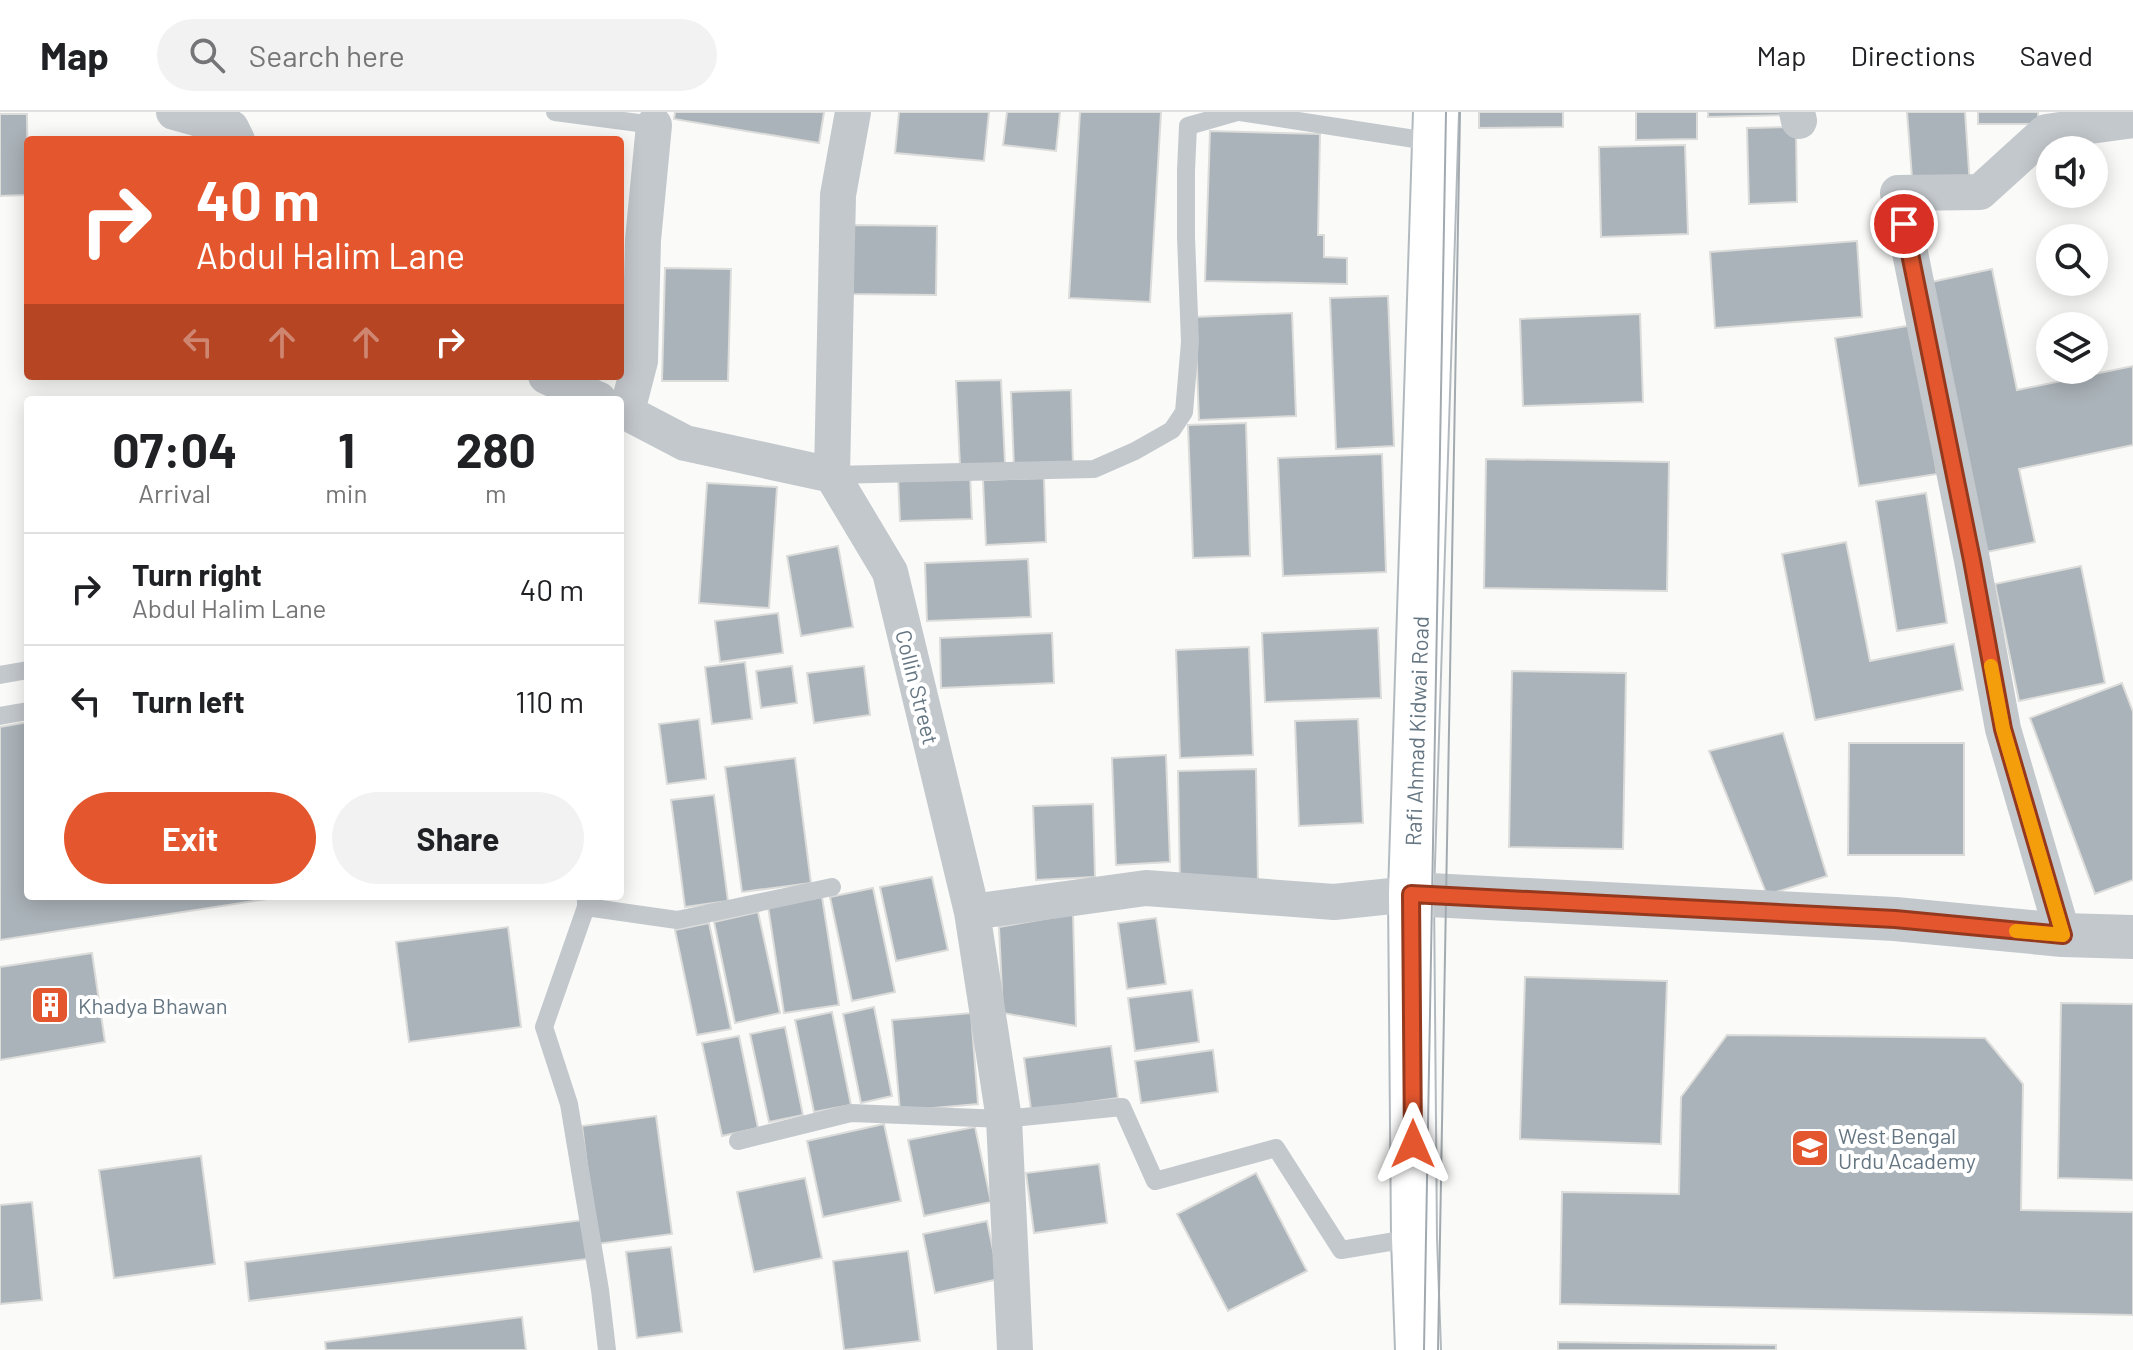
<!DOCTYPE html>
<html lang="en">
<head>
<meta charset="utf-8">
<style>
  body { margin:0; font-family:Barlow,sans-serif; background:#f2f2f2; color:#202124; height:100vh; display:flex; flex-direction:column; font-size:30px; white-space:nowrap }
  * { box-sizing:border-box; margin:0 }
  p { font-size:26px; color:#757577 }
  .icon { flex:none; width:44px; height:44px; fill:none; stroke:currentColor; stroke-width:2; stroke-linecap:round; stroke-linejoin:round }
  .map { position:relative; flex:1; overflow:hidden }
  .panel { position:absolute; left:24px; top:284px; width:600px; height:504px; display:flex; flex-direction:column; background:#fff; border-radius:8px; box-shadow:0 4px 20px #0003 }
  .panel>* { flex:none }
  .top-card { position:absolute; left:24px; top:24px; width:600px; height:244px; border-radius:8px; box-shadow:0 4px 20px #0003; background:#e4572e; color:#fff; overflow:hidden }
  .controls { position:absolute; left:2036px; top:24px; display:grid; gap:16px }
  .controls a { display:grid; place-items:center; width:72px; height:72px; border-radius:50%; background:#fff; box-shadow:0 4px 20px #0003; font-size:40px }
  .pin { position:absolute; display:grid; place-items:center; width:68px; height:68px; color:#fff; margin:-34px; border:4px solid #fff; border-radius:50%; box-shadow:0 2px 8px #0007 }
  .me { position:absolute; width:88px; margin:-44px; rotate:0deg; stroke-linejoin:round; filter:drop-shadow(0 0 6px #0008) }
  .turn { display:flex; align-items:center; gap:28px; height:168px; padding:0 40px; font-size:36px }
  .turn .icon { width:104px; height:104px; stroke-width:2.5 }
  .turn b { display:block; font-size:56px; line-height:68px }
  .lanes { display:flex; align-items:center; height:76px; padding:0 40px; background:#0003; justify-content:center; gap:40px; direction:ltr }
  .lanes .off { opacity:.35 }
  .eta { display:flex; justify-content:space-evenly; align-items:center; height:136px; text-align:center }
  .eta b { font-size:48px; font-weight:700; line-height:56px }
  .cta { display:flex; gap:16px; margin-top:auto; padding:16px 40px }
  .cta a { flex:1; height:92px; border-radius:48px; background:#e4572e; color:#fff; font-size:32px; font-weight:700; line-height:92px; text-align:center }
  .cta a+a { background:#f2f2f2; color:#202124 }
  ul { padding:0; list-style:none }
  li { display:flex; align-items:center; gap:24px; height:112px; padding:0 40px; border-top:2px solid #e0e0e0 }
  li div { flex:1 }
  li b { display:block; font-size:30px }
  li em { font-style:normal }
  header { display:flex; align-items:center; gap:48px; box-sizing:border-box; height:112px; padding:0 40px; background:#fff; border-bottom:2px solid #e0e0e0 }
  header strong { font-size:38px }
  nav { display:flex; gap:44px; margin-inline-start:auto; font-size:28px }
  .search { width:560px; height:72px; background:#f2f2f2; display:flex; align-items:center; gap:20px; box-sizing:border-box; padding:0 28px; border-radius:44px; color:#757577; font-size:30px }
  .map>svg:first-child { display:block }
  .building { fill:#aab3b9; stroke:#dcdcda; stroke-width:2 }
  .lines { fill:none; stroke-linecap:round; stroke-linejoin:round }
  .secondary-casing { stroke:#b3babf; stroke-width:48 }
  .service { stroke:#c3c8cc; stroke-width:18 }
  .minor { stroke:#c3c8cc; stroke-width:36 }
  .tertiary { stroke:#c3c8cc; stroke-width:44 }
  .secondary { stroke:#fff; stroke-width:44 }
  .tram { stroke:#a2aab0; stroke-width:2 }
  .route-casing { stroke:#94391e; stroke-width:20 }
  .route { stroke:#e4572e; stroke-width:14 }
  .slow { stroke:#f59e0b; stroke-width:14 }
  .labels { text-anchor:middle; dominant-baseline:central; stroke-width:8; stroke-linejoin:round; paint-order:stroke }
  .street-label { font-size:22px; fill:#657683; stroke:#fff }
  .poi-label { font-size:22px; fill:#657683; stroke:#fff; text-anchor:start }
</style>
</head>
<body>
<header>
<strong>Map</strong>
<div class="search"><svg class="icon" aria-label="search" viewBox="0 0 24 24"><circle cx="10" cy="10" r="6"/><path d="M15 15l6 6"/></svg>Search here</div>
<nav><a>Map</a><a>Directions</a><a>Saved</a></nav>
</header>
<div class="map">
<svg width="2133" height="1238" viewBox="0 0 2133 1238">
  <rect width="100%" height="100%" fill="#fafaf8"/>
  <path class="building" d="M675,0H824L819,31L674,7Z
    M899,0H989L984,49L895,41Z
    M1007,0H1060L1056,39L1003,33Z
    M1080,0H1161L1150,190L1069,186Z
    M1479,0H1563V15L1479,16Z
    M1636,0H1697V27L1636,28Z
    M1708,0H1791V3L1708,5Z
    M1907,0H1965L1970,74L1913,79Z
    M1978,0H2038V12H1978Z
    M0,2H27L28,83L0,84Z
    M1796,15L1797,90L1749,92L1747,16Z
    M1210,19L1320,22L1318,123H1324V145L1347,146V172L1205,169Z
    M1685,33L1688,122L1601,125L1599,35Z
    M848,113L937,114L936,183L847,182Z
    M1857,129L1862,205L1715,216L1710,140Z
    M665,156L731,157L728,269H662Z
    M1992,157L2017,278L2133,254V333L2019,357L2035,430L1977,442L1922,172Z
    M1388,184L1394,334L1336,337L1330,186Z
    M1292,201L1296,304L1199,308L1195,205Z
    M1640,202L1643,290L1523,294L1520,207Z
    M1913,213L1937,362L1859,374L1835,226Z
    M1001,268L1005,352L960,354L956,269Z
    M1071,278L1073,354L1014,356L1011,280Z
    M1246,311L1250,444L1193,446L1188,313Z
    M1382,342L1386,460L1283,464L1278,346Z
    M1486,347L1669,350L1667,479L1484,476Z
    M970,362L972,407L900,409L898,365Z
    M1044,366L1046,430L986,433L983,368Z
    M707,371L777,375L769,496L699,491Z
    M1926,381L1947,511L1897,519L1876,389Z
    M1846,430L1870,549L1954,532L1963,578L1815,608L1782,442Z
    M838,434L853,515L801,524L787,444Z
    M1028,447L1031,505L927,509L925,451Z
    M2081,454L2105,571L2019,589L1995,472Z
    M778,501L783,541L720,550L715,509Z
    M1378,516L1381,586L1265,590L1262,521Z
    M1052,521L1054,571L941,576L940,526Z
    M1249,535L1253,643L1180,646L1176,538Z
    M745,550L752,607L712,612L705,555Z
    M792,554L797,591L761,596L756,559Z
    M864,554L870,603L814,611L807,561Z
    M1512,559L1626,561L1623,737L1509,735Z
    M2122,571L2133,600V768L2095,782L2030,606Z
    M699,607L706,667L667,672L659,612Z
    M1358,607L1363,711L1299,714L1295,609Z
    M28,610V784H287L0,828V615Z
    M1783,621L1827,764L1767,783L1709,639Z
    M1849,631H1964V743H1848Z
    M1166,643L1170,750L1116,753L1112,646Z
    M795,646L811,771L742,780L725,655Z
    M1256,657L1258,771L1180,772L1178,659Z
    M714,683L728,789L685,795L671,688Z
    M1093,692L1095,765L1036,768L1033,694Z
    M932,765L948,838L896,849L880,775Z
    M873,776L895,880L852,889L830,785Z
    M822,785L839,893L784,901L768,794Z
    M758,800L780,901L735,911L714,810Z
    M1073,802L1076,914L1003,901L999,815Z
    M1156,806L1166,872L1127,877L1118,811Z
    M709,811L731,917L697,923L675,818Z
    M508,815L521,915L409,930L396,830Z
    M92,841L105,930L0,948V855Z
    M1525,865L1667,869L1661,1032L1520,1027Z
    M1192,878L1199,930L1135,939L1128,886Z
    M2061,891L2133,892V1068L2058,1066Z
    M874,895L892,984L861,991L843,902Z
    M832,900L851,993L814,1000L795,908Z
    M971,901L978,992L900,999L892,908Z
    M785,915L803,1003L769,1010L750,922Z
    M1727,923L1985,926L2023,972L2021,1098L2133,1100V1203L1560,1192L1562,1080L1679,1082L1681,985Z
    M739,924L758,1016L722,1024L702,931Z
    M1111,934L1118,986L1031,998L1024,946Z
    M1213,938L1218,980L1141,991L1135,949Z
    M656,1004L672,1122L597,1132L582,1014Z
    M884,1012L901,1089L823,1105L807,1029Z
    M975,1015L991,1090L924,1104L908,1028Z
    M201,1044L215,1152L114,1166L99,1058Z
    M1099,1052L1107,1111L1034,1121L1026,1061Z
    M1256,1061L1307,1159L1228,1199L1177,1102Z
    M805,1066L822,1146L754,1160L737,1080Z
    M32,1090L42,1188L0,1192V1093Z
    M583,1108L587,1147L249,1189L245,1150Z
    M987,1109L999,1167L935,1181L923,1122Z
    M671,1135L682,1220L637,1226L626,1140Z
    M908,1139L920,1229L844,1238L833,1149Z
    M522,1205L526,1238H326L325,1230Z
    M1558,1230L1776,1233V1238H1558Z"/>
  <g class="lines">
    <defs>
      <path id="secondary" d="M1418,1238L1414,1126L1411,782L1436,0"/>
    </defs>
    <use href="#secondary" class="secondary-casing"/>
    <path class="service" d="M555,0L654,13V7
      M1240,0L1434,30
      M832,363L1094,357L1135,339L1172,318L1184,300L1190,230L1186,125V59L1188,14L1237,0
      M0,563L28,558
      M0,604L28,599
      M586,784V795L544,915L569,992L600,1178L607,1238
      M586,795L677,808L832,775
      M738,1029L851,1001L1004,1007L1122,995L1155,1069L1276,1036L1341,1138L1414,1126"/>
    <path class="minor" d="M174,0L231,16L237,28
      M1797,0L1799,9
      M546,264L599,288
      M620,297L685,331L832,363
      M627,299L640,249L643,128L654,13
      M832,363L890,460L972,800L1004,1007L1015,1238
      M832,363L838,83L853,0
      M972,800L1146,776L1334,790L1411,782
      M2063,823L2003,617L1972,448L1898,81L1980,80L2046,20L2133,8"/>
    <path class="tertiary" d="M1411,782L1895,807L2063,823L2133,825"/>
    <use href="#secondary" class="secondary"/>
    <path class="tram" d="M1424,1238L1446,0
      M1438,1238L1460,0"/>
  </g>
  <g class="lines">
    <defs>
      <path id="route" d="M1413,1032L1411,782L1895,807L2063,823L2003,617L1972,448L1904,112"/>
    </defs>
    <use href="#route" class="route-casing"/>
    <use href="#route" class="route"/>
    <path class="slow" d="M1991,554L2003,617L2063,823L2016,819"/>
  </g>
  <defs>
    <symbol id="building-square" viewBox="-11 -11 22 22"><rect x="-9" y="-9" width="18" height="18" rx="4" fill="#e4572e" stroke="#fff"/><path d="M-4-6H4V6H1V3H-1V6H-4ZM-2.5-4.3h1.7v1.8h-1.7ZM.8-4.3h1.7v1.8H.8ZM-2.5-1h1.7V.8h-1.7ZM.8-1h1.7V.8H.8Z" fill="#fff"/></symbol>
    <symbol id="university-square" viewBox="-11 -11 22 22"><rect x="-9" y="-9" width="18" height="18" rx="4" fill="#e4572e" stroke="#fff"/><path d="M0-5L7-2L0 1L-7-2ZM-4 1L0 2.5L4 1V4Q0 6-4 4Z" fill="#fff"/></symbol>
  </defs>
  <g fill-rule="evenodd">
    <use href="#building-square" x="28" y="871" width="44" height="44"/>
    <use href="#university-square" x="1788" y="1014" width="44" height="44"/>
  </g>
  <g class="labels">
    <g class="street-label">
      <text transform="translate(918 575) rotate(76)">Collin Street</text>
      <text transform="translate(1416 619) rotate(-88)">Rafi Ahmad Kidwai Road</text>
    </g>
    <g class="poi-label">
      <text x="78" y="893">Khadya Bhawan</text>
      <text x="1838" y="1023">West Bengal<tspan x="1838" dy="25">Urdu Academy</tspan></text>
    </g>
  </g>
</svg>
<div class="controls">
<a><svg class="icon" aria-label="sound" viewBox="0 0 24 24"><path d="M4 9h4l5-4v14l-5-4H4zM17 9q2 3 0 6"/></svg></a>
<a><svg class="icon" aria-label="search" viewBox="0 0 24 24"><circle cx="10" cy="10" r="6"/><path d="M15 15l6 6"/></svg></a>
<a><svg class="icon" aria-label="layers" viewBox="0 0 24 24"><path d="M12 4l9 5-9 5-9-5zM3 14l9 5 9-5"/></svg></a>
</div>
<div class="pin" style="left:1904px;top:112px;background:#d93025"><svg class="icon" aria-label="arrive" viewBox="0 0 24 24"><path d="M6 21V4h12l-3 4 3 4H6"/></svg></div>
<svg class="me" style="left:1413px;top:1032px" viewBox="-20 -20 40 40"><path d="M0-17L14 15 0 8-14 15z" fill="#e4572e" stroke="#fff" stroke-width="4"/></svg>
<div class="top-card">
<div class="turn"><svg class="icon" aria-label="right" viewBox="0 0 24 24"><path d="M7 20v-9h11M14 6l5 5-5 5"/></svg><div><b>40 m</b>Abdul Halim Lane</div></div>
<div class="lanes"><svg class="icon off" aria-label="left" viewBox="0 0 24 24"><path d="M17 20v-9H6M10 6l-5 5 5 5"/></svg><svg class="icon off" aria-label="ahead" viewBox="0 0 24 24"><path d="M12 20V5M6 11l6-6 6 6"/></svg><svg class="icon off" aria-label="ahead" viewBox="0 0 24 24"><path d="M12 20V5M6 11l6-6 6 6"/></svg><svg class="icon" aria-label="right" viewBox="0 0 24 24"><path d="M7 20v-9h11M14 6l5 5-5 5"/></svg></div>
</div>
<section class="panel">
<div class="eta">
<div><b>07:04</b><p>Arrival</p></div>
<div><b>1</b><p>min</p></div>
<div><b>280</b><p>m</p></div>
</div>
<ul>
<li><svg class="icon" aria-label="right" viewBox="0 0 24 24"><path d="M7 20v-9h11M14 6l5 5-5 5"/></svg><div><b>Turn right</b><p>Abdul Halim Lane</p></div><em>40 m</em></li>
<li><svg class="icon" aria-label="left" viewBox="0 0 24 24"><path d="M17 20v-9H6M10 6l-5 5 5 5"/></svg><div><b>Turn left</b></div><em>110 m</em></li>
</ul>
<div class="cta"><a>Exit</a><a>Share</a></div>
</section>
</div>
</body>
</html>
